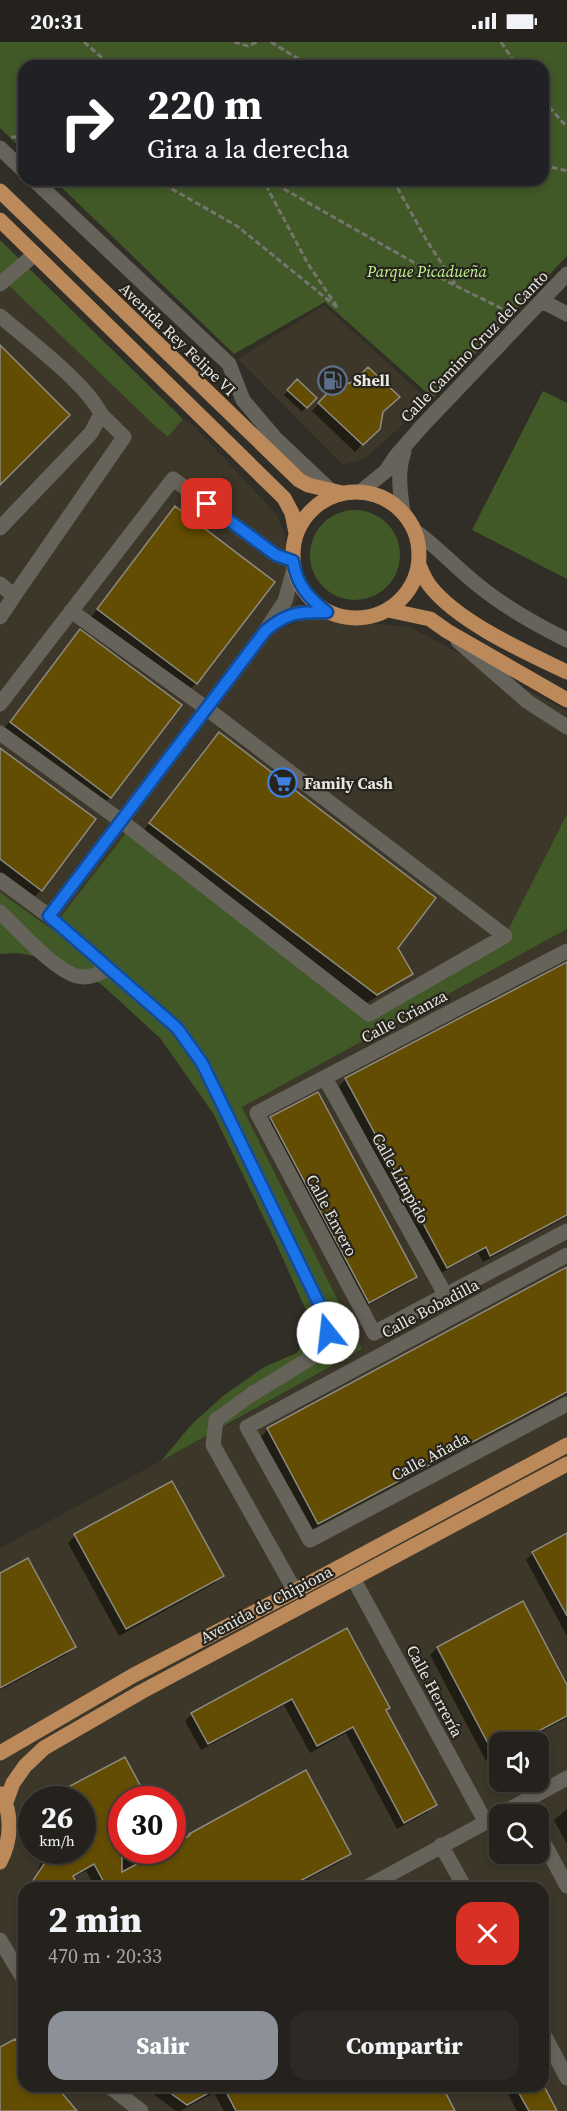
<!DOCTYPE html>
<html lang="es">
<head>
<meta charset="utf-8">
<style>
  body { margin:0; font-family:"Source Serif 4",serif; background:#2d2a26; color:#f1f3f6; height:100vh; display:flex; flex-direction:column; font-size:22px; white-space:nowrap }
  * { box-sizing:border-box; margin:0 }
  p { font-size:20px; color:#a3a4a4 }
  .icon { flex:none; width:33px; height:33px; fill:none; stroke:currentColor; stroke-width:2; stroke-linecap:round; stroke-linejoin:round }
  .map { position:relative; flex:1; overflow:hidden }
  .drawer { position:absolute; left:18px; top:1840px; width:531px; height:210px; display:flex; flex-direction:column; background:#25221d; border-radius:18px; box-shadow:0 3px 9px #0003,0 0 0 2px #423f3b }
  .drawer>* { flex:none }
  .top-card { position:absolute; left:18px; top:18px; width:531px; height:126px; border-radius:18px; box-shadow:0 3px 9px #0003,0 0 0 2px #423f3b; background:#202124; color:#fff; overflow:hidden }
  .fabs { position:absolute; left:489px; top:1690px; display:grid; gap:12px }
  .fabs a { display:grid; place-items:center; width:60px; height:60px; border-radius:12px; background:#25221d; box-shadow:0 3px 9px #0003,0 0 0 2px #423f3b; font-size:30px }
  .speed { position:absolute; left:18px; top:1744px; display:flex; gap:12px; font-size:30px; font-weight:700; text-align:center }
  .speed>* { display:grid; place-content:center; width:78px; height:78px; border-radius:50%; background:#25221d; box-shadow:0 3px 9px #0003,0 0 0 2px #423f3b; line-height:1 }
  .speed small { font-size:15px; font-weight:400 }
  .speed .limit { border:9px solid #d22; background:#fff; color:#111 }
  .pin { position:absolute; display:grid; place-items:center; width:51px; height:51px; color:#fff; margin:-26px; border-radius:12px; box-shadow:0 3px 9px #0006 }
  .me { position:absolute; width:66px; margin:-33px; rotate:344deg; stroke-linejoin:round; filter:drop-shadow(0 0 4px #0008) }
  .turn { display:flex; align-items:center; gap:21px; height:126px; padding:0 30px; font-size:27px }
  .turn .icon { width:78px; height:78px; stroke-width:2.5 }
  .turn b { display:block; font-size:42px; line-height:51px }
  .round { display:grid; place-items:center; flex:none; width:63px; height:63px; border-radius:18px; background:#2d2a26 }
  .headline { display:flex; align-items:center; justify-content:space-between; height:102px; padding:0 30px }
  h1 { font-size:36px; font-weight:800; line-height:45px }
  .action { display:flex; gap:12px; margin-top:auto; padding:12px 30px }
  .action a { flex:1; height:69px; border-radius:18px; background:#8c9099; color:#fff; font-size:24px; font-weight:800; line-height:69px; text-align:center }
  .action a+a { background:#2d2a26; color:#f1f3f6 }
  .status { display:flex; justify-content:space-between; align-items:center; height:42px; padding:0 30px; background:#25221d; direction:ltr }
  .status svg { height:16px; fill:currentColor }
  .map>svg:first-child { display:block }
  .built { fill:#3c3729; fill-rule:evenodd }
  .green { fill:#405927 }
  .shadow { fill:#0007 }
  .building { fill:#634d02; stroke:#8e8a81; stroke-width:1.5 }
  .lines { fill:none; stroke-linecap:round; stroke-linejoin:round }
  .path { stroke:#76746e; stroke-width:3; stroke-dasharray:6 3; stroke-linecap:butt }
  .minor { stroke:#66635b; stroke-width:15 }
  .major { stroke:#bc895a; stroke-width:15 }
  .route-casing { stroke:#114b97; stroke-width:15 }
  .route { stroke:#1a73e8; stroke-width:10 }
  .labels { text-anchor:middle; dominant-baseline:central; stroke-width:4.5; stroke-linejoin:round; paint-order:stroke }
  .park-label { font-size:16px; font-style:italic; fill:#c0f38f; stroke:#27241d }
  .street-label { font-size:16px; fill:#e8e7e2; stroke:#27241d }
  .poi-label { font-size:16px; font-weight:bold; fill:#e8e7e2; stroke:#27241d; text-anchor:start }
</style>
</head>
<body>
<div class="status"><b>20:31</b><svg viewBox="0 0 49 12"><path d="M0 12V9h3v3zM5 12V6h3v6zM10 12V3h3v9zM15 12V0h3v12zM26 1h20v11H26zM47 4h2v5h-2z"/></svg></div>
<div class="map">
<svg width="567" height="2069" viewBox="0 0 567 2069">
  <rect width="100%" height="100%" fill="#312e27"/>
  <path class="built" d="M0,235L156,385L168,395L183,377L193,383L277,473L284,491L298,557L283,586L308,576L410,585L567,669V772L505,894L369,972L131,786L51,887L0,850Z
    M324,263L429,359L366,416L343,423L238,317Z
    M567,887V2069H0V1506L238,1377L362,1307L242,1065ZM500,1701H538V1740H500ZM32,1758H82V1809H32ZM122,1758H172V1809H122ZM500,1773H538V1812H500ZM24,1846H543V2044H24Z"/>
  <path class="green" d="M0,0H567V214L433,356L325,260L234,312L54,138H543V24H24V109L0,86Z
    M0,198L183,377L168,395L156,385L0,235Z
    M543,349L567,361V537L472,488Z
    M310 513a45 45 0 1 1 90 0a45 45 0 1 1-90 0Z
    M567,772V887L242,1065L362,1307L161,1419L192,1382L223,1354L264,1325L297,1311L307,1295L309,1275L275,1199L213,1071L160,996L101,942L49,917L18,911L0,912V850L51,887L130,786L369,972L505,894Z"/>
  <path class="shadow" d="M297,339L315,356L302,370L284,353Z
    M334,346L382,370L378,386L355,410L312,369Z
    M175,466L196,641L189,649L91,575Z
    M73,597L110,755L103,763L3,688Z
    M219,692L396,906L411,932L401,941L366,961L141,792L209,701Z
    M0,708L41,848L34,855L0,830Z
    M567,922V1175L483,1220L478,1211L439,1232L339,1044L346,1037Z
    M271,1076L415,1235L408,1242L361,1267L264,1084Z
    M567,1228V1352L311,1488L261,1395L268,1387Z
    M567,1493V1594L526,1518L533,1511Z
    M75,1494L222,1534L215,1541L119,1594L68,1501Z
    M0,1533L74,1604L67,1612L0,1648Z
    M522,1561L567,1646V1676L520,1701H500V1712L486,1719L430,1613L437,1606Z
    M347,1588L385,1669L435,1763L428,1770L397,1787L346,1691L310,1711L284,1663L201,1708L185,1679L192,1672Z
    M305,1730L349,1812L342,1819L291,1846H96L86,1829L72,1836L78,1846H27L37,1831L45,1809H82V1758H64L62,1754L69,1746L146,1758H122V1809H172V1802Z
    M567,1767V1802L554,1778Z
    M143,2044H449L442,2048L453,2069H224L214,2051L180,2069H176Z
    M504,2044H542L556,2069H517Z"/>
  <path class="building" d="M0,303L70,373L0,443Z
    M368,325L400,355L383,370L380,387L363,403L318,361L333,345L353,340Z
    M297,337L317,356L307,366L287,348Z
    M175,464L275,540L197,642L97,567Z
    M80,587L182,663L111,756L10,680Z
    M219,690L436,856L398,906L413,932L377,953L149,781Z
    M0,706L96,777L42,849L0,817Z
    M567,920V1173L490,1214L486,1205L447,1226L345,1036Z
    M318,1050L417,1235L369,1261L270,1075Z
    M567,1225V1350L318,1482L267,1386Z
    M172,1439L224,1534L126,1587L74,1492Z
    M567,1491V1574L532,1510Z
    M28,1516L76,1605L0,1646V1531Z
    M523,1559L567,1643V1674L516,1701H500V1724L437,1605Z
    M347,1586L390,1666L386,1668L437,1763L404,1781L353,1685L317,1704L292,1657L208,1702L191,1671Z
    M125,1715L148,1758H122V1830L161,1809H172V1803L190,1793L189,1792L306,1728L351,1812L287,1846H107L94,1822L73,1834L79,1846H28L44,1822L48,1809H82V1758H75L68,1745Z
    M15,1997L24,2008V2044H56L77,2069H0V2005Z
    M161,2044H221L187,2063Z
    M223,2044H442L455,2069H236Z
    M515,2044H544L557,2069H529Z"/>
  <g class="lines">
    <path class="path" d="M84,0L111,24
      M234,0L248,4L257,0
      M271,0L310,24
      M501,0L517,24
      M543,58L567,85
      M11,95H24
      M543,123L567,129
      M156,138L237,184L338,266L308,222L263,138
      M268,138L450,241L511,271
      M393,138L427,199L455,242"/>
    <path class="minor" d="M0,106L24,129
      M34,138L229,322L243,358L276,397L330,448
      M0,242L35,212
      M542,259L567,272
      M0,274C29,299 85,340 101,372L91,391L0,486
      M360,450L386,429L396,414L423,383L567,232
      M403,470C400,450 397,429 404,410
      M415,489C439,506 457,527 479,544C506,566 537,583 567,598
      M0,542L14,554L124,395L101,372
      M0,575L14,554
      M273,582C290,569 307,570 327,570
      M458,599L528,660L567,685
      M0,662L173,437L276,513L293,519
      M0,691L120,778L369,972L505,894L206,666L71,569
      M0,838L49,874L177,986L202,1021L324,1272L328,1291L319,1311L252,1352L216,1378L213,1403L295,1549
      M0,870C19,888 54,928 77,934C89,937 98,932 108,926
      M49,874L266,588L285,559L294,527
      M567,909L257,1071L374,1291L567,1189
      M325,1036L446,1254
      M567,1213L247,1385L310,1498L567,1362
      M353,1536L485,1779
      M538,1790L567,1844
      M441,1803L465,1846
      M365,1846L567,1736
      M0,1898L24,1938
      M543,1991L567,2036
      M109,2044L141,2069"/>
    <path class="major" d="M0,149L299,438L308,443L342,451
      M0,178L284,456L292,471L296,491
      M293 513a63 63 0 1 1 126 0a63 63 0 1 1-126 0Z
      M419,523C422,530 425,538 430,544C458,580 525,610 567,630
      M388,568L430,577L447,589L567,658
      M0,1711L134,1633L295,1549L567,1403
      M6,1760L13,1741L25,1724L44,1706L141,1650L567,1422
      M0,1820C11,1799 13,1773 1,1752"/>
  </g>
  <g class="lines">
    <defs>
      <path id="route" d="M207,462L276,513L293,519C297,543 308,556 327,570C299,570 288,570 266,588L49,874L177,986L202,1021L324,1272L328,1291"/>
    </defs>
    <use href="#route" class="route-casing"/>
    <use href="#route" class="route"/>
  </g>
  <defs>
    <symbol id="fuel-ring" viewBox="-11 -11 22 22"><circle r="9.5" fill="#27241d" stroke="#5c6f8a" stroke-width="1.5"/><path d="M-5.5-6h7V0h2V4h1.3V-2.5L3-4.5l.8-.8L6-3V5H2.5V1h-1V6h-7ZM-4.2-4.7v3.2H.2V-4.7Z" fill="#5c6f8a"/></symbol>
    <symbol id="supermarket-ring" viewBox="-11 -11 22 22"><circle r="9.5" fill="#27241d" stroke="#3f7fe0" stroke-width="1.5"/><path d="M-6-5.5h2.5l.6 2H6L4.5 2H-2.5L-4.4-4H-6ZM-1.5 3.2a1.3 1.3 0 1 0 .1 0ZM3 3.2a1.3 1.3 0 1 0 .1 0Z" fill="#3f7fe0"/></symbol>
  </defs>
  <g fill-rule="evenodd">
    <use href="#fuel-ring" x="316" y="322" width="33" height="33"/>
    <use href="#supermarket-ring" x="266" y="724" width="33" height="33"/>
  </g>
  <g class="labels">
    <g class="park-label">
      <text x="427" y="229">Parque Picadueña</text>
    </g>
    <g class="street-label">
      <text transform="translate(178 297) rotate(44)">Avenida Rey Felipe VI</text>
      <text transform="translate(474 304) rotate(-46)">Calle Camino Cruz del Canto</text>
      <text transform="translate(404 974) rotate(-28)">Calle Crianza</text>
      <text transform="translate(401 1136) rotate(61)">Calle Límpido</text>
      <text transform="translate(332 1173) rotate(62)">Calle Envero</text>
      <text transform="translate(430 1266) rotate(-28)">Calle Bobadilla</text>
      <text transform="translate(430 1414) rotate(-28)">Calle Añada</text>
      <text transform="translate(266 1562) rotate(-28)">Avenida de Chipiona</text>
      <text transform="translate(435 1649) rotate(62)">Calle Herrería</text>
    </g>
    <g class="poi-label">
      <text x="353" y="338">Shell</text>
      <text x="304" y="741">Family Cash</text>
    </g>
  </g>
</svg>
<div class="fabs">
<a><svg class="icon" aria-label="sound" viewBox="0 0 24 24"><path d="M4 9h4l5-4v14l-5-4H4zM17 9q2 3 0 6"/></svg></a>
<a><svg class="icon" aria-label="search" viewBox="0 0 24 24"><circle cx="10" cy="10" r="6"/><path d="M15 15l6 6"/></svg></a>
</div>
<div class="speed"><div>26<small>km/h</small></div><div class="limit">30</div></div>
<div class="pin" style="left:207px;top:462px;background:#d93025"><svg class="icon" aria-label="arrive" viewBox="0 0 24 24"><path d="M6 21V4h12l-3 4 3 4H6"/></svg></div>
<svg class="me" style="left:328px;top:1291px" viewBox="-20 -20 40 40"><circle r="19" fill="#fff"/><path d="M0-13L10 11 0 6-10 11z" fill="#1a73e8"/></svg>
<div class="top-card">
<div class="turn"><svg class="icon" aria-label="right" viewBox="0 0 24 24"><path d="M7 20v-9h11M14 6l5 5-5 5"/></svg><div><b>220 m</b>Gira a la derecha</div></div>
</div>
<section class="drawer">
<div class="headline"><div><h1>2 min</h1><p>470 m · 20:33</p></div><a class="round" style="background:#d93025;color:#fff"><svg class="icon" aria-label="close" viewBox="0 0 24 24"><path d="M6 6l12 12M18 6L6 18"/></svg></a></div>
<div class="action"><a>Salir</a><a>Compartir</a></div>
</section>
</div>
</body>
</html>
